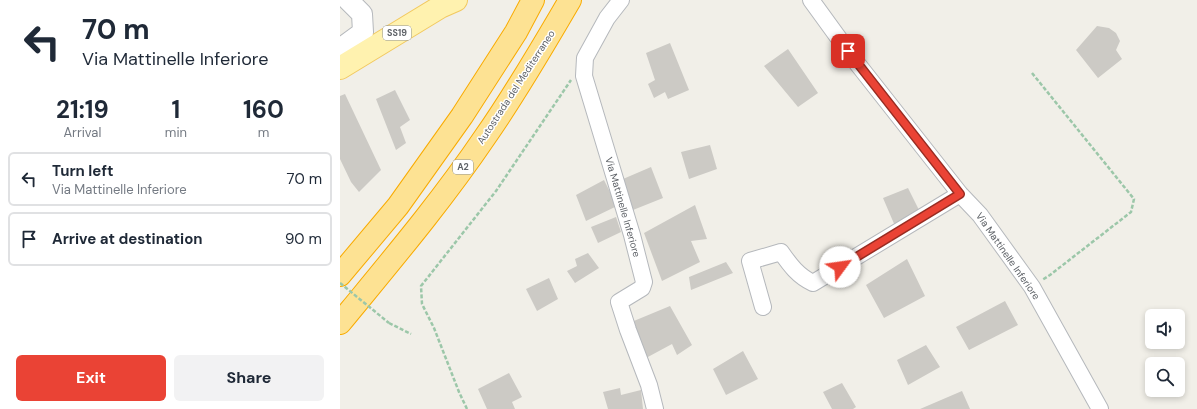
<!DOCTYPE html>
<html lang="en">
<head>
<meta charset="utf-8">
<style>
  body { margin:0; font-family:"DM Sans",sans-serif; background:#f2f2f3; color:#1f2937; height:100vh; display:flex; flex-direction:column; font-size:15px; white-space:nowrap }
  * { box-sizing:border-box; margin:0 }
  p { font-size:13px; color:#747a83 }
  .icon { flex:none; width:22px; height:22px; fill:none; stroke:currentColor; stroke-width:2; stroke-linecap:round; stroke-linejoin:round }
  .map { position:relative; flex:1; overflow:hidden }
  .sheet { display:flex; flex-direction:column; background:#fff; width:340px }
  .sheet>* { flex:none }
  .guide { background:#fff; color:#1f2937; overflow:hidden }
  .fabs { position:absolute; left:805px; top:309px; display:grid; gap:8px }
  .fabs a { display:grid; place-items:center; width:40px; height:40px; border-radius:6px; background:#fff; box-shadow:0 2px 6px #0003; font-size:20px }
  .pin { position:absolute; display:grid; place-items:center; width:34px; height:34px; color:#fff; margin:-17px; border-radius:8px; box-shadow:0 2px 6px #0006 }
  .me { position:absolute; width:44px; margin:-22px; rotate:59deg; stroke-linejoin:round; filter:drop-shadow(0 0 3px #0008) }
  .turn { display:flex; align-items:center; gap:14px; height:84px; padding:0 16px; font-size:18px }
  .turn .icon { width:52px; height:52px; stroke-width:2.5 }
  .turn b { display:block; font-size:28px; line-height:34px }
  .eta { display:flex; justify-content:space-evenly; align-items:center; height:68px; text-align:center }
  .eta b { font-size:24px; font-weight:700; line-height:28px }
  .button { display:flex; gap:8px; margin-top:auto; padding:8px 16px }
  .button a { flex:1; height:46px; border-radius:6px; background:#ea4335; color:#fff; font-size:16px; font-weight:700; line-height:46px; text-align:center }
  .button a+a { background:#f2f2f3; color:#1f2937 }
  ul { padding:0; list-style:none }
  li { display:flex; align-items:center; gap:12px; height:54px; margin:0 8px 6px; padding:0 8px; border:2px solid #e0e1e3; border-radius:6px }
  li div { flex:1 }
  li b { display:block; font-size:15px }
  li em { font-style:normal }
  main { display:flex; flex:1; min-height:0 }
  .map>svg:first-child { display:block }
  .building { fill:#cccac5 }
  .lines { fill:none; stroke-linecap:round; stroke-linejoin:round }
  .minor-casing { stroke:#b5b8bc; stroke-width:18 }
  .tertiary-casing { stroke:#b5b8bc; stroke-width:22 }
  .primary-casing { stroke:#f2c960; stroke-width:24 }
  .motorway-casing { stroke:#f9ab00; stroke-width:24 }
  .path { stroke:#9cc7a9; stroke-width:2.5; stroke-dasharray:4 2; stroke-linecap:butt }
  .minor { stroke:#fff; stroke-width:16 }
  .tertiary { stroke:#fff; stroke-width:20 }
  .primary { stroke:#fff2af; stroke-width:22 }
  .motorway { stroke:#fde293; stroke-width:22 }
  .path-bridge { stroke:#9cc7a9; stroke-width:2.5; stroke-dasharray:4 2; stroke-linecap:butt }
  .route-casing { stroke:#982c22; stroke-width:10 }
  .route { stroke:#ea4335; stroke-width:7 }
  .labels { text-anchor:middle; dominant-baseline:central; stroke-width:3; stroke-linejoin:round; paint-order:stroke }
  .shield { fill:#fff; stroke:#8f9295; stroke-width:1 }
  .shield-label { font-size:9px; font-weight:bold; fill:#5f6368 }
  .street-label { font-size:10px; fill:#5f6368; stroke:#fff }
</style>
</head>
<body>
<main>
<section class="sheet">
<div class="guide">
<div class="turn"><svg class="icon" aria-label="left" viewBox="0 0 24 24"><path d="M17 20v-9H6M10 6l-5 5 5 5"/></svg><div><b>70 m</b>Via Mattinelle Inferiore</div></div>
</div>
<div class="eta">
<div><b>21:19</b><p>Arrival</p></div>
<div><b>1</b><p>min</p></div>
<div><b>160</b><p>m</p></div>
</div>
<ul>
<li><svg class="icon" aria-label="left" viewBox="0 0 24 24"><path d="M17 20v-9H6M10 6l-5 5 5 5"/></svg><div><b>Turn left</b><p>Via Mattinelle Inferiore</p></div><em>70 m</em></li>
<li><svg class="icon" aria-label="arrive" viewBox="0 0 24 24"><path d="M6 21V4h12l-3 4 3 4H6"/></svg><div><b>Arrive at destination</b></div><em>90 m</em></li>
</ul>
<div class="button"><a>Exit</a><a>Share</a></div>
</section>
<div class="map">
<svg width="857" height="409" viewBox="0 0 857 409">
  <rect width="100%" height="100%" fill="#f1efe8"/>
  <path class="building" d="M757,26L769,28L776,33L780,41L776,50L782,59L758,78L736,50Z
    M330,43L349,90L328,99L325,92L314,98L308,84L315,80L306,53Z
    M448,49L478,93L458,107L424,66Z
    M55,90L70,120L60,127L66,143L56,150L36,99Z
    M5,94L41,170L19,192L11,182L0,159V96Z
    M370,145L377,169L349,179L341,152Z
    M311,167L323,198L293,210L283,179Z
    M264,180L277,206L246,221L236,195Z
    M568,188L580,212L555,226L543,198Z
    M355,205L367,239L351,241L360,262L322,281L304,233Z
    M276,217L281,232L258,243L251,227Z
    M248,253L259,268L235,283L227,271L237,266L235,259Z
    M567,259L585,296L544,318L526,285Z
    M386,262L393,273L351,290L349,277Z
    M209,278L218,299L197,311L186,289Z
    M665,301L678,325L629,350L616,327Z
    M330,306L352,345L337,355L332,344L306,358L289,323Z
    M586,345L600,367L568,385L557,360Z
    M403,351L418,379L386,395L373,369Z
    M169,373L182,397L172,402L175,409H147L138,389Z
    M502,383L516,407L513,409H492L483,392Z
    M280,388L281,395L301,390L303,409H268L263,392Z
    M622,391L630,409H580Z"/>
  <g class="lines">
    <defs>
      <path id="minor" d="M281,0L267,18L245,58L244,76L292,235L304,282L302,288L279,302L288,330L309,385L315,409
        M471,0L516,62L620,194L640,215L692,287L760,409
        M423,307L410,261L441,252C450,265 458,276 473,283L620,194"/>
      <path id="tertiary" d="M0,49L23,32L22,14L8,0"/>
      <path id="primary" d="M0,68L100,7L116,0"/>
      <path id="motorway" d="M0,275L58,206L122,116L176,32L193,0
        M0,323C50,262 101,202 145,137C176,93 203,46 230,0"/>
    </defs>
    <use href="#minor" class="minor-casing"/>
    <use href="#tertiary" class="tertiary-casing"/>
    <use href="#primary" class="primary-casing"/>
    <use href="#motorway" class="motorway-casing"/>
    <path class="path" d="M692,73L794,199L791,212L710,275L702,280
      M49,323L71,334
      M127,409L119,392L94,328L82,304L81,286L156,191L231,80"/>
    <use href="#minor" class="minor"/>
    <use href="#tertiary" class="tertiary"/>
    <use href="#primary" class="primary"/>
    <use href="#motorway" class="motorway"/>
    <path class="path-bridge" d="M0,283L49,323"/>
  </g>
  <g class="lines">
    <defs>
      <path id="route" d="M500,267L620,194L508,51"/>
    </defs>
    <use href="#route" class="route-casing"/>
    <use href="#route" class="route"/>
  </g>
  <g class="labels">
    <g class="shield">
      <rect x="43" y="26" width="28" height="14" rx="3"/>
      <rect x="113" y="160" width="20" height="14" rx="3"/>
    </g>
    <g class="shield-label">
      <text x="57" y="33">SS19</text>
      <text x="123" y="167">A2</text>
    </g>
    <g class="street-label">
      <text transform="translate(176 87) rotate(-57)">Autostrada del Mediterraneo</text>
      <text transform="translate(283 207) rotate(74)">Via Mattinelle Inferiore</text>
      <text transform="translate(668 256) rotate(55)">Via Mattinelle Inferiore</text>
    </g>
  </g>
</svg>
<div class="fabs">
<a><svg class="icon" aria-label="sound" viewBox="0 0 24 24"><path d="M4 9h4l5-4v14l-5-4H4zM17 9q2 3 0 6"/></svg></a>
<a><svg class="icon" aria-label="search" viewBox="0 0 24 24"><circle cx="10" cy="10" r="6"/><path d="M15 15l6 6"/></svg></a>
</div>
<div class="pin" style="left:508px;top:51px;background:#d93025"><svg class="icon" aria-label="arrive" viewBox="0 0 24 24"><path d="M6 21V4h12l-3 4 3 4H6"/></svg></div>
<svg class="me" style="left:500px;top:267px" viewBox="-20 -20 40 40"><circle r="19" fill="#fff"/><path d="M0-13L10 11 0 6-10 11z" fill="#ea4335"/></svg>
</div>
</main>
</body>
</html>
